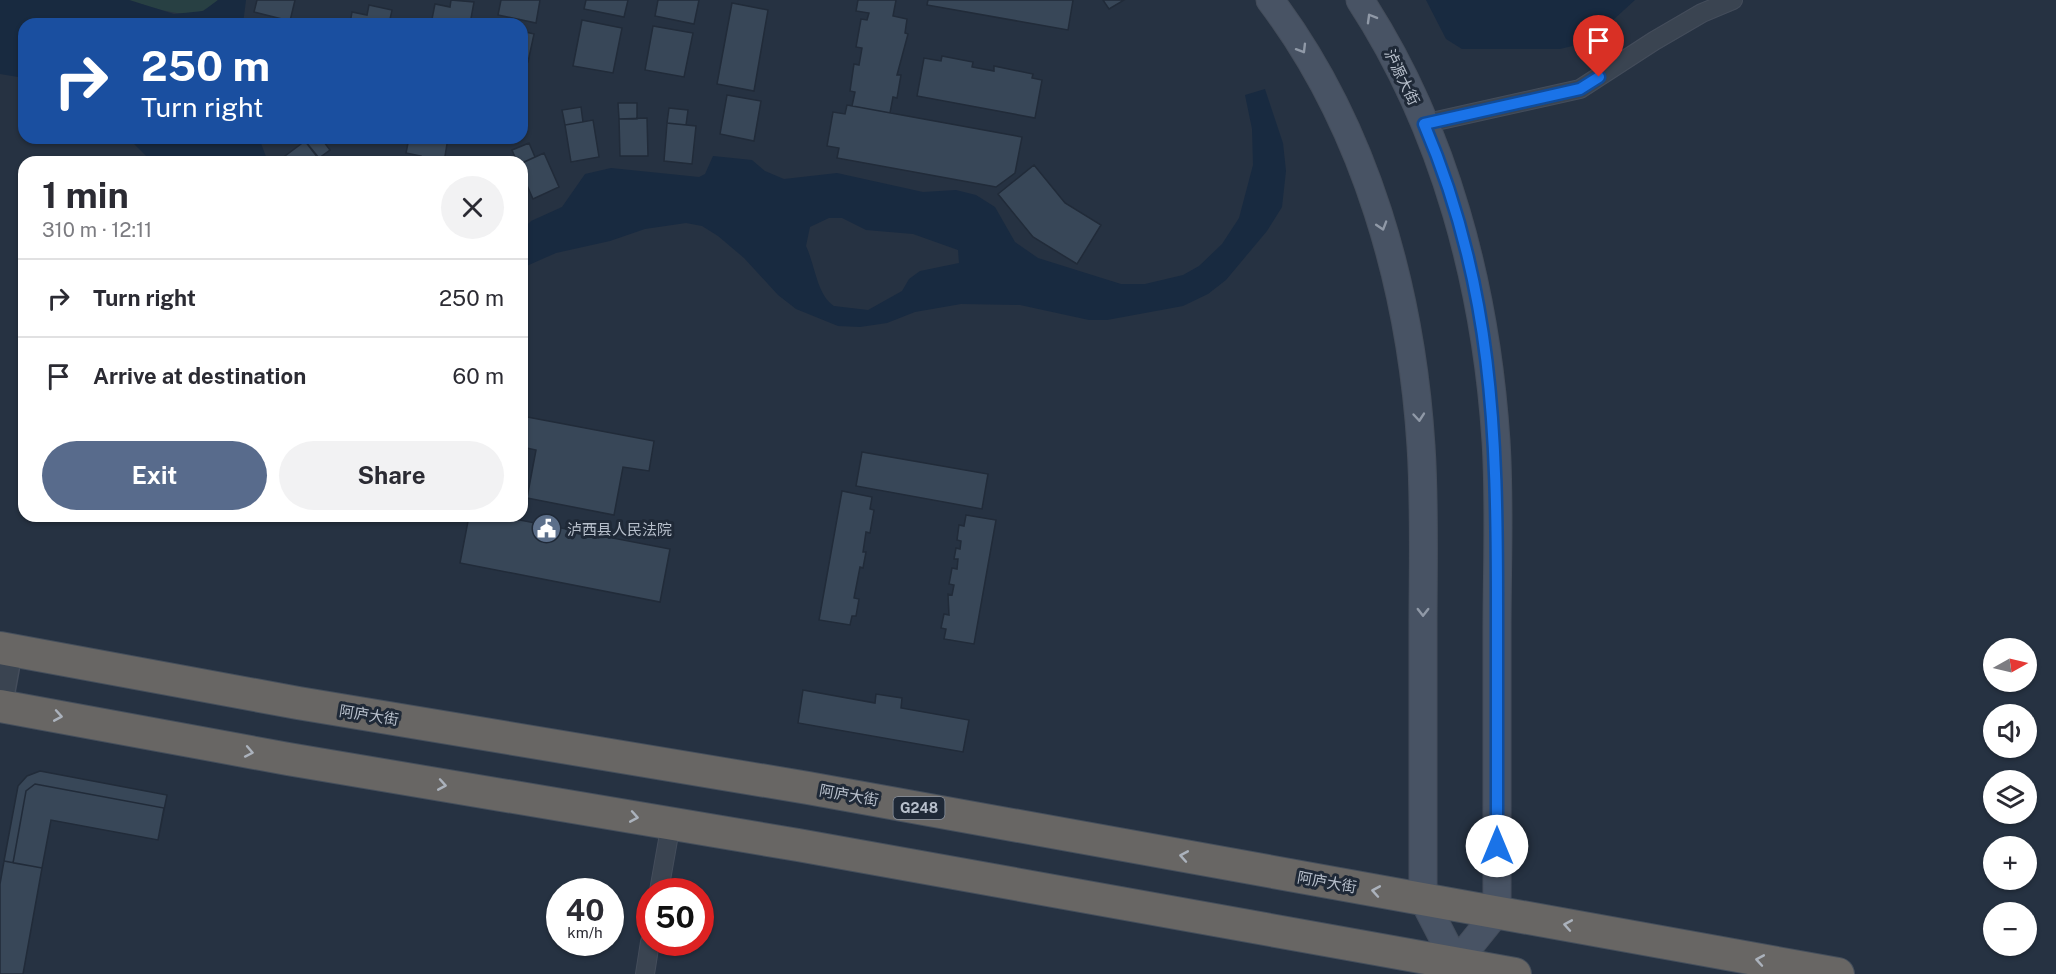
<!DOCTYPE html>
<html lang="en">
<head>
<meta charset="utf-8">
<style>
  body { margin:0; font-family:"Public Sans","Noto Sans SC",sans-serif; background:#f2f2f3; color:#2b2b33; height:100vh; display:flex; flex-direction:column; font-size:22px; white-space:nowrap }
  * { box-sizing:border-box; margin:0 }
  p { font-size:20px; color:#7c7c81 }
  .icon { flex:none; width:33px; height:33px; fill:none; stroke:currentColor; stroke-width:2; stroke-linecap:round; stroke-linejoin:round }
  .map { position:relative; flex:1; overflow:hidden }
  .drawer { position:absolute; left:18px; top:156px; width:510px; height:366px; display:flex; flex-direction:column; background:#fff; border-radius:18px; box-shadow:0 2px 4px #0004 }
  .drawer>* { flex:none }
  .guide { position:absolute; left:18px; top:18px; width:510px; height:126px; border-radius:18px; box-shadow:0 2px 4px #0004; background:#1a4fa0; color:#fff; overflow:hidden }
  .needle { width:39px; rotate:82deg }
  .buttons { position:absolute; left:1983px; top:638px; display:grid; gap:12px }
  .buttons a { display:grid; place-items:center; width:54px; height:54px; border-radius:50%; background:#fff; box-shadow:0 2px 4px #0004; font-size:30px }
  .speed { position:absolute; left:546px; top:878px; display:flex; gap:12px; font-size:30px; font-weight:700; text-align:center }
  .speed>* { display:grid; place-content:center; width:78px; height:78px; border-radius:50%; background:#fff; box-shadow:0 2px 4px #0004; line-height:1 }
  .speed small { font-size:15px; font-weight:400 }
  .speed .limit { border:9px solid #d22; background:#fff; color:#111 }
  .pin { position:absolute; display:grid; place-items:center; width:51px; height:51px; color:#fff; margin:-62px -26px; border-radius:50% 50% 50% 0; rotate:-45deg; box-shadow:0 0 6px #0007 }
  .pin .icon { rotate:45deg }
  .me { position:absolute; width:66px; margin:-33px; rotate:0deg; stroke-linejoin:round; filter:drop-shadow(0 0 4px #0008) }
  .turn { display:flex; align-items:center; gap:21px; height:126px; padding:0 24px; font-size:27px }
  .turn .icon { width:78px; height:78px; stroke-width:2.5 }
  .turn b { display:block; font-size:42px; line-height:51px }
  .round { display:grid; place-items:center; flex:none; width:63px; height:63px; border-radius:32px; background:#f2f2f3 }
  .overview { display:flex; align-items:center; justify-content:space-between; height:102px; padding:0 24px }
  h1 { font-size:36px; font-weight:700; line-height:45px }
  .button { display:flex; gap:12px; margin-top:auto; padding:12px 24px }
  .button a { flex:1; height:69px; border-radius:36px; background:#586b8c; color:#fff; font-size:24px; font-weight:700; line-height:69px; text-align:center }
  .button a+a { background:#f2f2f3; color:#2b2b33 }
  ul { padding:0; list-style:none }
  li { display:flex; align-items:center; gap:18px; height:78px; padding:0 24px; border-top:2px solid #e1e1e2 }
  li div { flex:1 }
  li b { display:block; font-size:22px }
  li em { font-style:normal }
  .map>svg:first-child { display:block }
  .green { fill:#284043 }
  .water { fill:#182a40; fill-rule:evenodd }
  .building { fill:#384758; stroke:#212b39; stroke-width:1.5 }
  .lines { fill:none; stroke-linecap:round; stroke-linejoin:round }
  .minor-casing { stroke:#444d5b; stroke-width:20 }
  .tertiary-casing { stroke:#444d5b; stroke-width:25 }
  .secondary-casing { stroke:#444d5b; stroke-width:29 }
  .trunk-casing { stroke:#454f5c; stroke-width:34 }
  .minor { stroke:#3a4451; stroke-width:18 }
  .tertiary { stroke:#3a4451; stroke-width:22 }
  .secondary { stroke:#485364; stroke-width:27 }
  .trunk { stroke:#686664; stroke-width:32 }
  .oneway { stroke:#9099a7 }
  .oneway2 { stroke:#abb2bc }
  .route-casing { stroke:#114b97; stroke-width:15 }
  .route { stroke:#1a73e8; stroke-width:10 }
  .labels { text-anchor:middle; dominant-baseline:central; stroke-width:6; stroke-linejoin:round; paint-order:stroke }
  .shield { fill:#1f2937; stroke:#89929f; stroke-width:1.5 }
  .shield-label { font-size:14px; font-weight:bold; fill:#b7bfcb }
  .street-label { font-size:15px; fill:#b7bfcb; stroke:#1f2937 }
  .poi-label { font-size:15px; fill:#b7bfcb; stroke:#1f2937; text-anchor:start }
</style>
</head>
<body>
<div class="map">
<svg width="2056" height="974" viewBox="0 0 2056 974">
  <rect width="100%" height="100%" fill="#263242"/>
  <path class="green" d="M129,0H218C196,26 155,8 129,0Z"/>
  <path class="water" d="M0,0H129L174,14L203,11L218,0H246L243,24H24V78L0,74Z
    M1426,0H1635L1589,42L1560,49H1462L1446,39Z
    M1265,89L1283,143L1286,171L1282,207L1267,231L1226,280L1208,294L1183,306L1107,320H1089L1020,305L961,304L915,312L887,323L860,327L838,326L796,309L778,295L744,258L718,236L702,226L686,223L645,229L610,241L556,253L522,268V230L531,221L562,207L585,174L611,168L699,177L705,174L713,156L752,160L765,171L784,179L837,173L923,192L956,190L976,195L995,207L1015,242L1038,258L1121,284H1145L1183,275L1199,266L1222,244L1239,218L1253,165L1252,129L1245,95ZM829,218H842L866,230L913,234L958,250L959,263L920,271L909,279L902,291L868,310L834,306C817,295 815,265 806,246L810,227Z
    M128,138H259L268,162H152Z"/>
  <path class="building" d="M257,0H295L290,21L254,12Z
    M451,0L474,2L470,24H431L435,4L450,7Z
    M501,0H540L536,23L498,15Z
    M586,0H628L624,17L584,9Z
    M658,0H699L694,24L655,16Z
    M858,0H896L893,16L907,19L905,33L908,34L897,75H901L897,98L893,97L890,113L852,106L855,92L850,91L854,64L859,65L862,48L856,47L861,19L867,20L869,13L856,11Z
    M928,0H1073L1068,30L927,5Z
    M1103,0H1124L1109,9Z
    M732,3L768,10L754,91L717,84Z
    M369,5L392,10L389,24H350L352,12L367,15Z
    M582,20L622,28L613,73L573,66Z
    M653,26L693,33L684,77L645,70Z
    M522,31L534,34L528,62L522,60Z
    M942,56L973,62L972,67L994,71V66L1033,74L1032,78L1042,80L1035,118L917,96L924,58L941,61Z
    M727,95L761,101L754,141L720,134Z
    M618,103H637V119H619Z
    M847,105L1022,137L1015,173L996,187L837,158L839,148L827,146L833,112L845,114Z
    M581,107L583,122L565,125L562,110Z
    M669,108L688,110L686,125L667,123Z
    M647,118L648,156H620L619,119Z
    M593,120L599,157L571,162L565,125Z
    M667,123L696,126L692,164L664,161Z
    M309,138H321L330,150L319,158L305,141Z
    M409,138H448L444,162L420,161L421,156L406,153Z
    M305,141L321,162H277Z
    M529,143L535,157L522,163L517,162L512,150Z
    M544,153L559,187L533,199L522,174V163Z
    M1034,165L1065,203L1101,225L1077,264L1033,237L998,194Z
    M522,416L654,441L649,471L623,467L614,515L527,498L536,450L522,447Z
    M862,452L988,474L982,509L856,486Z
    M842,491L872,497L870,509L874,510L870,533L866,532L863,552H866L863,568L860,567L854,598L859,599L856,616H852L850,625L819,620Z
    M966,515L996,520L974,644L944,639L946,629L941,628L944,614L949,615L948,594L952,595L954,585L949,584L952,568L957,569L958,559H954L956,548L960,549L961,541L957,540L959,525L964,526Z
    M469,516H499L670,549L660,602L460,563Z
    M803,690L875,703L876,694L902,698L901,708L969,720L963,752L798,723Z
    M40,771L167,795L158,840L51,820L42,868L4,861L18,786L27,776Z
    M35,784L164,808L158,840L51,820L42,868L13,863L26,791Z
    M4,861L42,868L23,974H0V884Z"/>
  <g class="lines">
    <defs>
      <path id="minor" d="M1423,124L1580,89L1654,41L1702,13L1733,0
        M659,891L671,823
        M645,974L650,942"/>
      <path id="tertiary" d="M0,710L11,650"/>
      <path id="secondary" d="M1270,0C1366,127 1411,289 1421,446C1425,506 1423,567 1423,628C1423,718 1423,809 1423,899L1456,963L1497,912C1497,818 1497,724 1497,630C1497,567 1500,504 1496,441C1486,288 1445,130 1360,0"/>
      <path id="trunk" d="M0,648L298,703L808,788L1838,974
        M0,706L288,759L798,845L1515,974"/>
    </defs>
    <use href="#minor" class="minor-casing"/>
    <use href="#tertiary" class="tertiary-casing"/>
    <use href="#secondary" class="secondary-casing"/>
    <use href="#trunk" class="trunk-casing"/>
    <use href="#minor" class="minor"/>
    <use href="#tertiary" class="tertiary"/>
    <use href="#secondary" class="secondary"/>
    <use href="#trunk" class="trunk"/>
  </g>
  <defs><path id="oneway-chevron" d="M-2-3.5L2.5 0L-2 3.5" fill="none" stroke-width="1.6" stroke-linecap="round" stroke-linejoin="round" transform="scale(1.5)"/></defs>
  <g class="oneway">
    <use href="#oneway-chevron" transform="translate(1371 18) rotate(-120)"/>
    <use href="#oneway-chevron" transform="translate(1302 49) rotate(59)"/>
    <use href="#oneway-chevron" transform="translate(1382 226) rotate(73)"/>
    <use href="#oneway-chevron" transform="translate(1419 417) rotate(85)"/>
    <use href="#oneway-chevron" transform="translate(1423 612) rotate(90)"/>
  </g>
  <g class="oneway2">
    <use href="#oneway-chevron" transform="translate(58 716) rotate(10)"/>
    <use href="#oneway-chevron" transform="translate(249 752) rotate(11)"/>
    <use href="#oneway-chevron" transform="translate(442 785) rotate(10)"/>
    <use href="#oneway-chevron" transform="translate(634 817) rotate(10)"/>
    <use href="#oneway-chevron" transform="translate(1184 856) rotate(-170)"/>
    <use href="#oneway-chevron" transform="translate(1376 891) rotate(-170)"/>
    <use href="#oneway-chevron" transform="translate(1568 925) rotate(-170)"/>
    <use href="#oneway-chevron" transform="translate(1760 960) rotate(-170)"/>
  </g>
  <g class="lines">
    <defs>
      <path id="route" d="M1497,846C1497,766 1497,686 1497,605C1497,433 1493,285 1424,124L1580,89L1599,77"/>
    </defs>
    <use href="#route" class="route-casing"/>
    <use href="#route" class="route"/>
  </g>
  <defs>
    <symbol id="civic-disc" viewBox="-11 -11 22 22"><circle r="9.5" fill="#5c6f8a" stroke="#1f2937"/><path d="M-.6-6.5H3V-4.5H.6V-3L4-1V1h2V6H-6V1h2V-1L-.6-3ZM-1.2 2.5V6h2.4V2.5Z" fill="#fff"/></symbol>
  </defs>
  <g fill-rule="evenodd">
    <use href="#civic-disc" x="530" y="512" width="33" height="33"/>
  </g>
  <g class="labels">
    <rect class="shield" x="893.5" y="797" width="51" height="22" rx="4.5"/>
    <g class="shield-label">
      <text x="919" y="808">G248</text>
    </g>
    <g class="street-label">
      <text transform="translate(1402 77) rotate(64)">泸源大街</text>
      <text transform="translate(369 715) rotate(9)">阿庐大街</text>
      <text transform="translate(849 795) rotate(10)">阿庐大街</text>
      <text transform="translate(1327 882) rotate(10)">阿庐大街</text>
    </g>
    <g class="poi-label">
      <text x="567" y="529">泸西县人民法院</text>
    </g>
  </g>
</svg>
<div class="buttons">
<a><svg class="needle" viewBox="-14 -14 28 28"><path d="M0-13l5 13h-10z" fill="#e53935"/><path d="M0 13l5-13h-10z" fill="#7c7c81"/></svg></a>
<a><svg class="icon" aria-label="sound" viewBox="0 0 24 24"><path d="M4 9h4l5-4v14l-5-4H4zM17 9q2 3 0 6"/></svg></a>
<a><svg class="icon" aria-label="layers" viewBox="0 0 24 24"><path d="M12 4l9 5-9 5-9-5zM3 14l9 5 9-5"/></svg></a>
<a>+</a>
<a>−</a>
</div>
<div class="speed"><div>40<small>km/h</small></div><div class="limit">50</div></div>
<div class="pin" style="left:1599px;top:77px;background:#d93025"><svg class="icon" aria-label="arrive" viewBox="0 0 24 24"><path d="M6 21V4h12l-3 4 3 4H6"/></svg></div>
<svg class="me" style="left:1497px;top:846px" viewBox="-20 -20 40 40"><circle r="19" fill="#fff"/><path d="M0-13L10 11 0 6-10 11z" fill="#1a73e8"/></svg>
<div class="guide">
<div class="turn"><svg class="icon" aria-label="right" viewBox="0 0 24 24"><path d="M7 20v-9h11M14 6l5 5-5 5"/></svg><div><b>250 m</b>Turn right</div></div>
</div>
<section class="drawer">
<div class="overview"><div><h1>1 min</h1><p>310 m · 12:11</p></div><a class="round"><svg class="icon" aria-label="close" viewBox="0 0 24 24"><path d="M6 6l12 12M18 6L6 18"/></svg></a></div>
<ul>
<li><svg class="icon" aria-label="right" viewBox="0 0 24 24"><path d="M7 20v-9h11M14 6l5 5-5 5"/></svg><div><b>Turn right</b></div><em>250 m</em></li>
<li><svg class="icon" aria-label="arrive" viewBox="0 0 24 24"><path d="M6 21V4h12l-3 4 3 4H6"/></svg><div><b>Arrive at destination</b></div><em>60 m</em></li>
</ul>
<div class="button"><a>Exit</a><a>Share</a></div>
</section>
</div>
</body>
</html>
